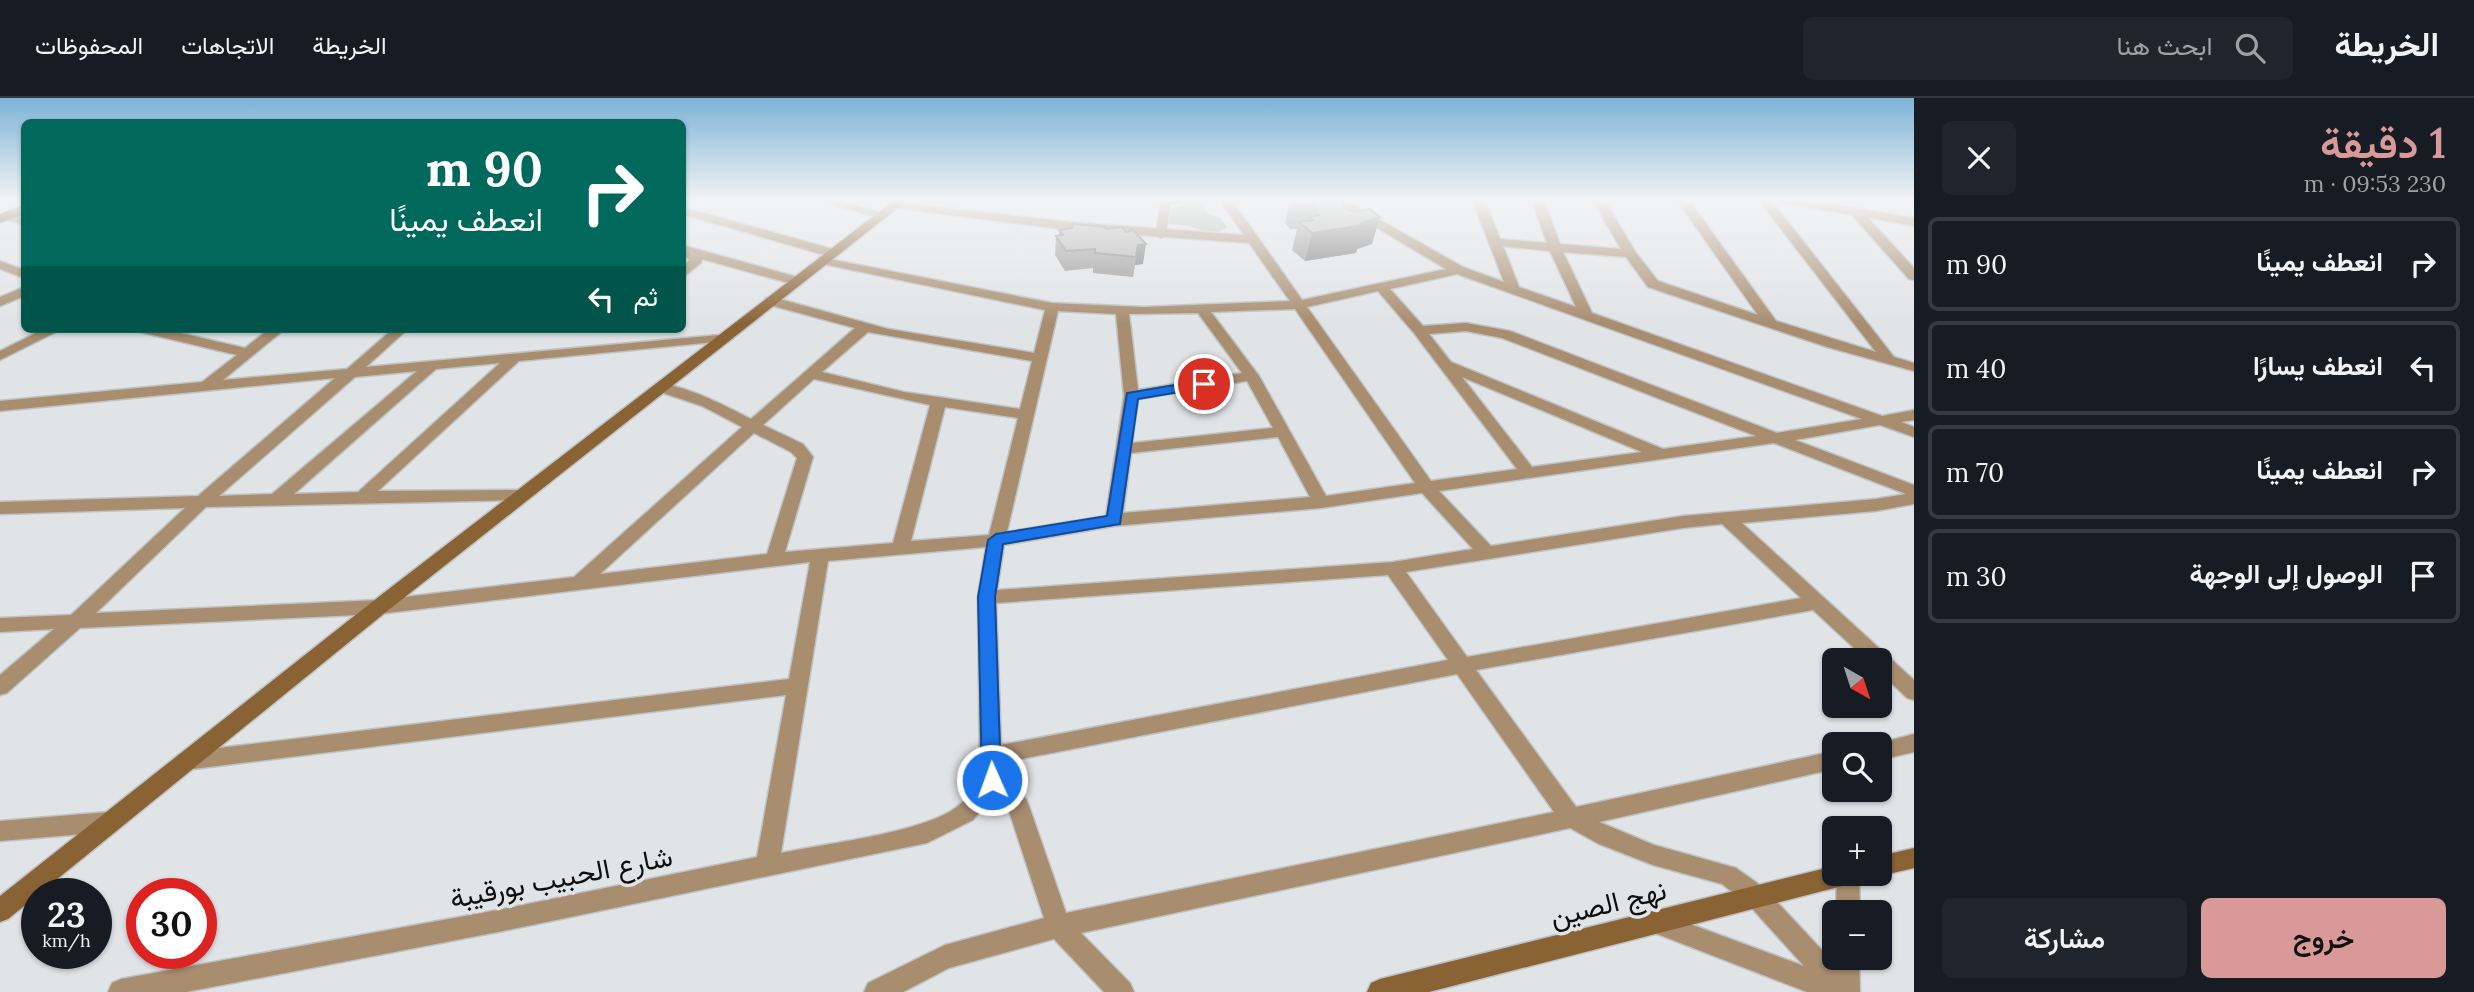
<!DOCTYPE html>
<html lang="ar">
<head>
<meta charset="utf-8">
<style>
  body { margin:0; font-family:Lora,Vazirmatn,serif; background:#20242c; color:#f1f3f6; direction:rtl; height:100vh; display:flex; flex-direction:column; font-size:26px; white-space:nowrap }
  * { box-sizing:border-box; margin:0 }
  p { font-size:23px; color:#9ea1a6 }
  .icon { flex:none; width:38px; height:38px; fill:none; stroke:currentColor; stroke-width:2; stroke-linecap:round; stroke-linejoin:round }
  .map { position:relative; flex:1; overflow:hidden; direction:ltr }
  .side { display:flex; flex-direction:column; background:#171b24; width:560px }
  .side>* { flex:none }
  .banner { position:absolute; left:21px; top:21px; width:665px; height:214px; border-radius:10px; box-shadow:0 2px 5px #0004; direction:rtl; background:#00695c; color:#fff; overflow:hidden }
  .needle { width:46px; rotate:141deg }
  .buttons { position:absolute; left:1822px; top:550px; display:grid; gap:14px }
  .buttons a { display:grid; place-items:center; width:70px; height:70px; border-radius:10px; background:#171b24; box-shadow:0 2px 5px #0004; font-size:35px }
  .speed { position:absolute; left:21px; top:780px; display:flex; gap:14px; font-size:35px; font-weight:700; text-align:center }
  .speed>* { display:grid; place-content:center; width:91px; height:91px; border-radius:50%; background:#171b24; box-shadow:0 2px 5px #0004; line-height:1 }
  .speed small { font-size:18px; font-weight:400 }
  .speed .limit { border:10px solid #d22; background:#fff; color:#111 }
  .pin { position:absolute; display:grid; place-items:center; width:60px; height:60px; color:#fff; margin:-30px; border:4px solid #fff; border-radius:50%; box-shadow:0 2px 7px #0007 }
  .me { position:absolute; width:77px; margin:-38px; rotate:358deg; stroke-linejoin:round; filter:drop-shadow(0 0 5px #0008) }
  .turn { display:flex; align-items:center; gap:24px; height:147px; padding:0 28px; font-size:32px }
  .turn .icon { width:91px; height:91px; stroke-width:2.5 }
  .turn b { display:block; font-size:49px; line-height:60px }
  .then { display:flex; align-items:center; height:66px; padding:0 28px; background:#0003; gap:14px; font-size:26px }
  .round { display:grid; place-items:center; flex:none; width:74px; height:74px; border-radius:10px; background:#20242c }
  .headline { display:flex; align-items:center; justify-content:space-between; height:119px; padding:0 28px }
  h1 { font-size:42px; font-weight:600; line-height:52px; color:#d89998 }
  .cta { display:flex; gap:14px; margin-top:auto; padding:14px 28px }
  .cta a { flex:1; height:80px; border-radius:10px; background:#d89998; color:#111; font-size:28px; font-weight:600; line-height:80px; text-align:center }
  .cta a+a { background:#20242c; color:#f1f3f6 }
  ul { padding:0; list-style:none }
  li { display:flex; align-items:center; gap:21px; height:94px; margin:0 14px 10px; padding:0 14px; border:4px solid #363941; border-radius:10px }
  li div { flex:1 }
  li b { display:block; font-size:26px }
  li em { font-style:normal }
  header { display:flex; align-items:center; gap:42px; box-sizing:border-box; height:98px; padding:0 35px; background:#171b24; border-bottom:2px solid #363941 }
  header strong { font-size:33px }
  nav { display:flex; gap:38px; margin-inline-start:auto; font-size:24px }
  .search { width:490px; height:63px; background:#20242c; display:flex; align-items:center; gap:18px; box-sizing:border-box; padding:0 24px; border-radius:10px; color:#9ea1a6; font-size:26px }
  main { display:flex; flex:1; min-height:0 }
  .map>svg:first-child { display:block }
  .green { fill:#a0baaa }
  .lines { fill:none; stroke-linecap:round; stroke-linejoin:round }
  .lane-casing { stroke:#bfc2c4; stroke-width:12 }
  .street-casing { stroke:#bfc2c4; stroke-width:3 }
  .secondary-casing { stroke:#bfc2c4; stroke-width:3 }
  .highway-casing { stroke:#bfc2c4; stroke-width:3 }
  .lane { stroke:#a88d6f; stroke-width:10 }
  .street { fill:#a88d6f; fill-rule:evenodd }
  .secondary { fill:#8a6335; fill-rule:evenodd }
  .highway { fill:#523307; fill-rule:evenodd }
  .wall { fill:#9a9796 }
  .shaded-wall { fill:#7d7b7a }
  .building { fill:#b3b0ae; stroke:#7d7b7a; stroke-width:2 }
  .route { fill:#1a73e8; stroke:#114b97; stroke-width:2 }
  .labels { text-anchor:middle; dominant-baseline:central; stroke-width:7; stroke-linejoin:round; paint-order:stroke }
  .near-street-label { font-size:28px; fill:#0d0e0f; stroke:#e1e4e7 }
</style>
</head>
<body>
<header>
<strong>الخريطة</strong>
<div class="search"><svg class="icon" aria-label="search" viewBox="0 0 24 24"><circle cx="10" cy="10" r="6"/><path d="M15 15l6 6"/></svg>ابحث هنا</div>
<nav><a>الخريطة</a><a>الاتجاهات</a><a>المحفوظات</a></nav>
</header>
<main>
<section class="side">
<div class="headline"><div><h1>1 دقيقة</h1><p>230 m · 09:53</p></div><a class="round"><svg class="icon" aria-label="close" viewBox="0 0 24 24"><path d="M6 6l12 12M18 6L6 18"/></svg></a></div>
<ul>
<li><svg class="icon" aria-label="right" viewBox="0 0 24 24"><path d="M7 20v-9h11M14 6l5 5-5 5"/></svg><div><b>انعطف يمينًا</b></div><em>90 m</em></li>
<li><svg class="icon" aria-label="left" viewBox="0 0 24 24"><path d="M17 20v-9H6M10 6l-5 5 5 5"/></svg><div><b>انعطف يسارًا</b></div><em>40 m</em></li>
<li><svg class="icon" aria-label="right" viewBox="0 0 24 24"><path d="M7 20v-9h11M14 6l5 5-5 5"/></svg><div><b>انعطف يمينًا</b></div><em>70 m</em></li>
<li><svg class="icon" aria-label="arrive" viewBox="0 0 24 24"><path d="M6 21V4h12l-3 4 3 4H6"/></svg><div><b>الوصول إلى الوجهة</b></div><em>30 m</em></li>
</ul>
<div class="cta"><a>خروج</a><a>مشاركة</a></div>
</section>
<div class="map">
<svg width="1914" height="894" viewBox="0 0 1914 894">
  <rect width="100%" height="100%" fill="#e1e4e7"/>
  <path class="green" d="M1187,101H1198L1208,116L1220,119L1227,129C1213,140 1203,132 1189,128C1183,126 1172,127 1165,126L1168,112L1184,106Z"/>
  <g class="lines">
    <defs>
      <path id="lane" d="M1161,135L1165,108"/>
      <path id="street" d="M815,101H835L889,117L883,121Z
        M1219,101H1231L1302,202L1446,171L1329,101H1343L1463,169L1504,184L1472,101H1484L1500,141L1547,145L1531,101H1543L1560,146L1621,151L1592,101H1604L1636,155L1658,183L1758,217L1676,101H1688L1776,223L1876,254L1758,101H1770L1894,259L1914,265V273L1827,249L1648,189L1626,159L1563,154L1592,215L1882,318L1914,312V322L1901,324L1914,329V339L1880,327L1795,342L1914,387V406L1876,413L1742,425L1914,582V602L1907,600L1880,574V562H1867L1813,512L1476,572L1576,709L1834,653V671L1599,724L1654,747L1736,770L1764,790L1835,866V859H1859L1860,894H1807L1647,832L1643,824L1647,816L1655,813L1804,868L1748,806L1722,786L1653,767L1599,746L1570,730L1081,835L1130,885L1134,894H1104L1054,841L949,870L903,894H864L868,885L945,847L1044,820L1009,713L993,698L973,722L927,745L503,833L186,894H108L112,885L121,881L503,811L757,759L786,597L185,672L178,669L174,663L178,657L185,654L789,581L810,464L379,516L80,530L7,595L0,597V577L54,531L0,534V520L71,517L185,410L0,416V404L198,398L335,280L0,313V303L202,284L237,257L140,234L138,231H163L245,250L269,231H285L223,282L347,271L393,231H408L366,269L730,236V242L725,243L519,263L378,393L521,392L529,398L527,402L206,409L96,515L379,502L574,479L742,329L702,308L657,293V287C676,282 732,311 751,321L855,230L766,206V200H776L888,231L1034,255L1045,212L823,166L819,165V159L1052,205L1143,209L1290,203L1249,145L1069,132L896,110L892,108V104L1069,124L1244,137ZM1503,148L1550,153L1576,209L1519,189ZM1457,176L1862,321L1777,335L1510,233L1466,225L1423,228L1390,191ZM1378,193L1414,235L1517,371L1431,383L1307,209ZM1295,211L1415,385L1326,398L1259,278L1211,214ZM1058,213L1116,216L1124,298L1106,418L1007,434ZM1198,215L1242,275L1138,292L1129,216ZM1466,233L1502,240L1756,338L1663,351L1451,264L1429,236ZM868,234L1032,263L1020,311L904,294L822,274ZM500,265L358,394L294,396L436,271ZM417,273L272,396L219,398L355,279ZM1462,279L1642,354L1532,369ZM814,281L930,307L893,445L785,454L813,359L803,346L763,327ZM1247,283L1273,330L1132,345L1138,301ZM945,309L1018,320L989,437L911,443ZM754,335L791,354L797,360L767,456L600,476ZM1278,339L1310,399L1123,415L1131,355ZM1774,345L1906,396L1876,401L1683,418L1491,448L1439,393ZM1422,395L1473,451L1393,464L997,492L1004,447L1114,428L1321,410ZM1722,426L1801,500L1467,559L1406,474L1683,430ZM986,449L978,499L980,681C973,694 964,705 951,713C912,736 828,745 781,755L828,463ZM1388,477L1448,562L1001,647L996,505ZM1457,576L1554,714L1066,815L1029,708L1026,701L1002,678L1001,665Z
        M1774,101H1801L1914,120V128L1867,119L1914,170V182L1909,181L1852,117L1780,104Z
        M682,109L836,152L838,155L828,158L682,116Z
        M7,114L24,120V127L3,121V115Z
        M682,147L801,180L803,183L796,187L702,161L701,165L682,180V169L690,162L682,156Z
        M0,163L24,172V180L0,171Z
        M24,189V198L0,208V199Z
        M44,231H62L0,262V253Z
        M1914,636V654L1880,662V646H1876Z
        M108,714L116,717L119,724L116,731L108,734L0,743V723Z
        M1837,775H1859L1860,814H1836Z"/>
      <path id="secondary" d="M896,101H909L386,514L8,821L0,824V798L372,504Z
        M1914,750V770L1880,778L1872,775H1880V758Z
        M1834,768V775H1861L1858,782L1850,786L1429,894H1367L1371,885L1380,881Z"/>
      <path id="highway" d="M24,107V116L0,125V116Z"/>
    </defs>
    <use href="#lane" class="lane-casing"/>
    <use href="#street" class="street-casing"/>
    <use href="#secondary" class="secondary-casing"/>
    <use href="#highway" class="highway-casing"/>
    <use href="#lane" class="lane"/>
    <use href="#street" class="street"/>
    <use href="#secondary" class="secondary"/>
    <use href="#highway" class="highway"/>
  </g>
  <path class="wall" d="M1152,101H1187L1186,104L1167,107Z
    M1290,101H1347L1350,106L1349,112L1372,146L1357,151L1356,155L1305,163L1292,152L1297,131H1290L1285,125Z
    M1104,129L1143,166L1135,167L1133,179L1093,175V170L1065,173L1055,157L1056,138H1059V132Z"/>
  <path class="shaded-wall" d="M1168,101H1187L1186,104L1167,107Z
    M1380,119L1372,146L1357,151L1356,155L1305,163L1312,135L1361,125Z
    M1146,146L1143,166L1135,167L1133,179L1138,147Z"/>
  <path class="building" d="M1294,101H1347L1350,106H1342L1346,111L1355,114L1370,111L1380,119L1361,125L1364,127L1312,135L1299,124L1313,122L1309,119L1319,117L1315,112L1318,111L1311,103L1297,104Z
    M1073,126L1104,129L1106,131L1122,129L1126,134L1133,132L1146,146L1138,147L1136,159L1095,155V151L1066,153L1056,138L1063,137L1059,132L1072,130Z"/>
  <linearGradient id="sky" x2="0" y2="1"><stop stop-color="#7db3d7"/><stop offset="0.45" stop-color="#f2f3f4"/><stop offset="1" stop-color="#f2f3f4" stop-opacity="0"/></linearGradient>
  <rect width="1914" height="226" fill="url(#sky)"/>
  <path class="route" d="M1204,282L1210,286L1208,289L1138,301L1120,426L1003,446L995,499L1001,682L998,688H985L982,682L978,499L988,442L996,436L1107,418L1127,295Z"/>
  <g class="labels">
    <g class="near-street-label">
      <text transform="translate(561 779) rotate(-11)">شارع الحبيب بورقيبة</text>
      <text transform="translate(1608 805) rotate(-14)">نهج الصين</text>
    </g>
  </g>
</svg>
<div class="buttons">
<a><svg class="needle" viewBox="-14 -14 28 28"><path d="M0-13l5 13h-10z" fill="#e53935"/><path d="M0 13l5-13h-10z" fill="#9ea1a6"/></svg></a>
<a><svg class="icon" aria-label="search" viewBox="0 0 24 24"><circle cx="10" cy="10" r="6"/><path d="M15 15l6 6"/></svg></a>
<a>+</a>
<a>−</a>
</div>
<div class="speed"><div>23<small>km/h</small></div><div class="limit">30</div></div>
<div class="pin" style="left:1204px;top:286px;background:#d93025"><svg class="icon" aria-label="arrive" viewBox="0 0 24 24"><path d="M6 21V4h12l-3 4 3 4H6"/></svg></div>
<svg class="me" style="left:992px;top:682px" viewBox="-20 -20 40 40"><circle r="17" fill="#1a73e8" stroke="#fff" stroke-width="3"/><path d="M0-11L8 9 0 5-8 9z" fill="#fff"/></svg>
<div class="banner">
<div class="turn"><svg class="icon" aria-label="right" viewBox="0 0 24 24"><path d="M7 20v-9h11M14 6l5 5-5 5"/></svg><div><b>90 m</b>انعطف يمينًا</div></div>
<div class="then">ثم<svg class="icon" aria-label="left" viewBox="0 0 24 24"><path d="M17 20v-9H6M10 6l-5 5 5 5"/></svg></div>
</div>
</div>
</main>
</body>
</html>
